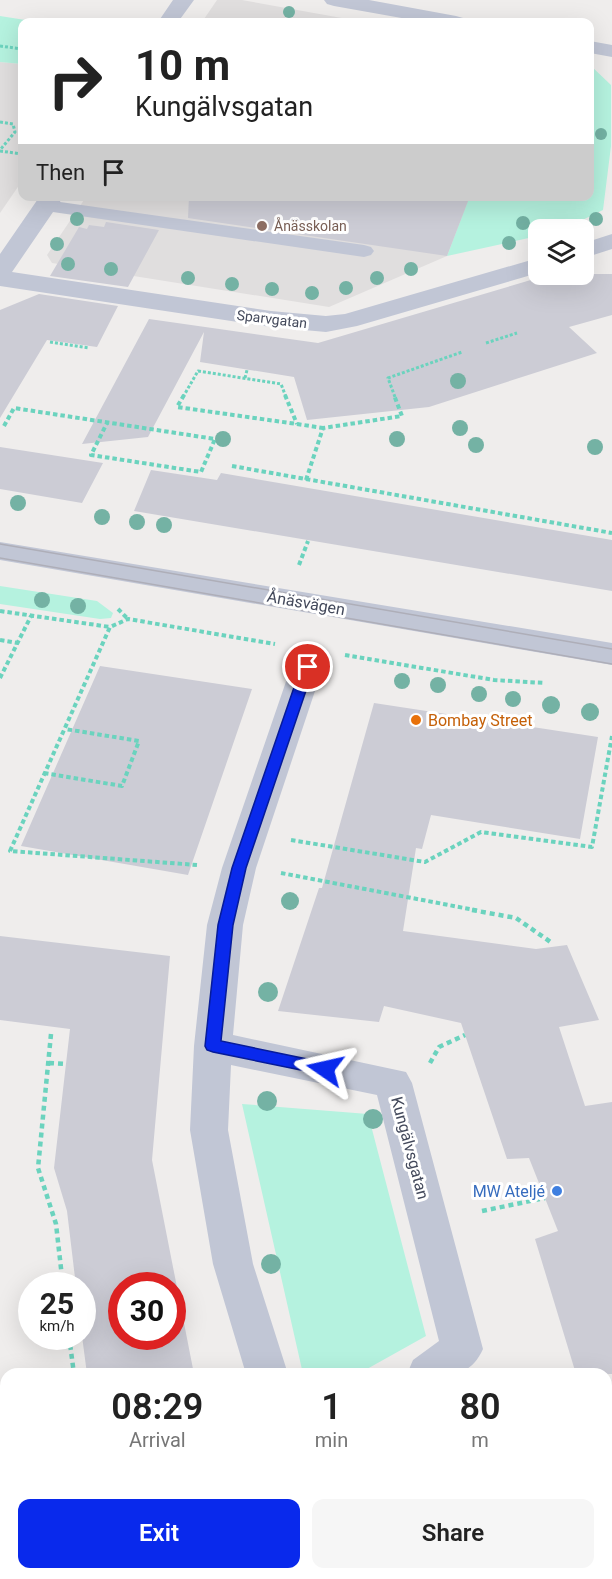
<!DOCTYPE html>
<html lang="en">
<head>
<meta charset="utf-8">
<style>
  body { margin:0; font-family:Roboto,sans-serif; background:#f6f6f6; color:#222; height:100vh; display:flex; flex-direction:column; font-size:22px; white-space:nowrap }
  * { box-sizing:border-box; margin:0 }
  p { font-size:20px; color:#767676 }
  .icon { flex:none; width:33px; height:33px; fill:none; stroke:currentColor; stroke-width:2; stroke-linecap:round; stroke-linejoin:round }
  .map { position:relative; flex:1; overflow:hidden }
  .drawer { position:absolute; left:0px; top:1368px; width:612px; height:212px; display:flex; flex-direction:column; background:#fff; border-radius:18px 18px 0 0; box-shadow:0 6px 24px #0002 }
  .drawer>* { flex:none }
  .top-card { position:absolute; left:18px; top:18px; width:576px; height:183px; border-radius:12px; box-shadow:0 6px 24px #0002; background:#fff; color:#222; overflow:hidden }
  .buttons { position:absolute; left:528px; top:219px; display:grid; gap:12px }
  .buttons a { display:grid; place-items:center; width:66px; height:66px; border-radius:12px; background:#fff; box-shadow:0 6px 24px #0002; font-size:30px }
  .speed { position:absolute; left:18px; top:1272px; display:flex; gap:12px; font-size:30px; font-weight:700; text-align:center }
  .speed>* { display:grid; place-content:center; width:78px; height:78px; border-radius:50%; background:#fff; box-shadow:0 6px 24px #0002; line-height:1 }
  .speed small { font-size:15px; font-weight:400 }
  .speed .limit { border:9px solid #d22; background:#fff; color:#111 }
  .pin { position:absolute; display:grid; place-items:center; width:51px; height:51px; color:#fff; margin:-26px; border:3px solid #fff; border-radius:50%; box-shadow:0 2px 6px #0007 }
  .me { position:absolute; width:66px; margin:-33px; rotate:281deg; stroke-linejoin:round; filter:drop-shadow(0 0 4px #0008) }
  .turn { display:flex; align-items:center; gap:21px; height:126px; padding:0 18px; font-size:27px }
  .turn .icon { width:78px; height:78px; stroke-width:2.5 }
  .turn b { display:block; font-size:42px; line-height:51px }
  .then { display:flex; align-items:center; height:57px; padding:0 18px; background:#0003; gap:12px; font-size:22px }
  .eta { display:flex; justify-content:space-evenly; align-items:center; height:102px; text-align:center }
  .eta b { font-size:36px; font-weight:600; line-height:42px }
  .button { display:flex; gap:12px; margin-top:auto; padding:12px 18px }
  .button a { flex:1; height:69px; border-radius:12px; background:#0929ec; color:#fff; font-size:24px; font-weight:600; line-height:69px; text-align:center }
  .button a+a { background:#f6f6f6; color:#222 }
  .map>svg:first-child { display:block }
  .education { fill:#e0dede }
  .green { fill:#b5f2df }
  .building { fill:#ccccd5; fill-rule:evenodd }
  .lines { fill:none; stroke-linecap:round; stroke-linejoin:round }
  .path-far2 { stroke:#6bd3be; stroke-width:3; stroke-dasharray:3 2; stroke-linecap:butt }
  .path-far1 { stroke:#6bd3be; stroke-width:4; stroke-dasharray:4.5 3; stroke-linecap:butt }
  .path { stroke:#6bd3be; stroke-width:4.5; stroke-dasharray:5 4; stroke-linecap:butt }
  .service { fill:#c1c6d5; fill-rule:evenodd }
  .minor { fill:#c1c6d5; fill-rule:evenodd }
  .tertiary { fill:#c1c6d5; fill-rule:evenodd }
  .tram { stroke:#aeaeb8; stroke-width:1.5 }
  .tree { fill:#74b2a4 }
  .route { fill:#0929ec; stroke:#061b99; stroke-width:1.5 }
  .education-dot { fill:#8d6e63; stroke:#fff; stroke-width:2 }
  .food-dot { fill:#e8710a; stroke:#fff; stroke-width:2 }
  .shop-dot { fill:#3f7fe0; stroke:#fff; stroke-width:2 }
  .labels { text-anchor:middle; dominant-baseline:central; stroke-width:6; stroke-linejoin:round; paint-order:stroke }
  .far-education-label { font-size:14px; fill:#785e54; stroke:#fff; text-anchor:start }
  .far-street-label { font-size:14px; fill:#43495b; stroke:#fff }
  .street-label { font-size:16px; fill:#43495b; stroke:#fff }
  .food-label { font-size:16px; fill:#c56008; stroke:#fff; text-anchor:start }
  .shop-label { font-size:16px; fill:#366cbe; stroke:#fff; text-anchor:end }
</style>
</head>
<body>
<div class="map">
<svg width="612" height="1579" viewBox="0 0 612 1579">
  <rect width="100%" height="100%" fill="#efedec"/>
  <path class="education" d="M217,0H242L364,22H202Z
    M0,62L22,64V181L0,213Z
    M459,196L470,198L447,256L329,307L52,263L47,255L86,197Z"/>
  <path class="green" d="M0,16L38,22H22V64L0,62Z
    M590,65L611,85V146L603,210L564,229L538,230V236L447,256L469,198L459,197L590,196Z
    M0,586L97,601L113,613L111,618L100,619L0,604Z
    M242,1104L368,1114L426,1336L358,1374H303Z"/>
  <path class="building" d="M189,196H470L447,256L188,218Z
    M106,222L159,230L128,287L50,276L79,227L87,229L89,225L104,227Z
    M551,274H612V315L569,327L597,353L429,407L307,420L294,377L200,362L204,332L148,437L82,444L149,319L318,343Z
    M39,294L118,306L97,347L47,340L0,418V310Z
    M0,447L103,463L82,503L0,489Z
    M151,470L217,480L221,473L612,540V591L134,511Z
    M100,666L252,689L188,875L21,846Z
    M374,703L598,737L580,839L431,815L422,849L416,848L403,931L536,949L567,945L599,1020L559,1027L585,1106L612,1102V1374H576L535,1239L558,1231L529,1158L507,1159L461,1023L384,1006L379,1022L278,1011L319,888H322Z
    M0,936L170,956L152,1160L194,1374H87L82,1336V1286H76L67,1211L54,1168L70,1029L0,1020ZM122,1286H172V1336H122Z"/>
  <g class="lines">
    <path class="path-far2" d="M0,46L22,49
      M0,122L13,124L15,132L0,150
      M0,151L22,154
      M50,342L89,348
      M486,343L517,333
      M245,378L247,370
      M183,397L198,371L281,384L286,397
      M395,397L388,378L462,352"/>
    <path class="path-far1" d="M184,395L177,407L297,424
      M285,395L297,424
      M297,424L323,428
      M4,426L14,408L215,439L201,472L91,455L107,423
      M232,466L612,533
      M306,480L323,428L402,416L394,395
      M299,565L308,541
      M118,609L128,619
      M0,611L110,627
      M0,640L18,643
      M345,655L494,680L545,683
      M0,678L31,616
      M44,773L122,786L139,741L65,729
      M291,840L425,862L481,832L592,847L612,736
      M197,865L10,851L110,627L128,619L275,644
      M281,873L480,911"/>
    <path class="path" d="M472,910L516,918L552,943
      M51,1034L38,1168L56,1224L63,1286
      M49,1063L66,1064
      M430,1063L439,1047L465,1035
      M482,1211L545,1198
      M69,1336L74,1374
      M606,1571L612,1567
      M121,1579L131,1574
      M593,1579L602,1574"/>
    <path class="service" d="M46,200L364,245L371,247L374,251L371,255L364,257L39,210L36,206L39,202Z"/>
    <path class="minor" d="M173,0H194L178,22H158Z
      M324,0H369L456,16L463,18L467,22H424L334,6L327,4Z
      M590,41L612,45V57L590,53Z
      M40,196H64L12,272L271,311L326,316L345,314L538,258V273L357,326L326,332L271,327L0,286V254Z
      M612,234V249L584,258V243Z
      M307,656L318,659L323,667L256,868L243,925L233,1035L406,1072L412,1083L483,1349C467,1384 440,1374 407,1374L413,1360L439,1341L377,1095L231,1065L228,1130L253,1264L288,1374H246L213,1264L190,1130L194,1046L207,925L222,868L291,667L296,659Z
      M332,1574H378L381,1579H334Z"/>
    <path class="tertiary" d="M0,542L612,643V665L0,560Z"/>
    <path class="tram" d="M0,544L612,649
      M0,558L612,664"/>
  </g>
  <g class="tree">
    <circle cx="289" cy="12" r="6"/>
    <circle cx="601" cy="134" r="6"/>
    <circle cx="77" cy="219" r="7"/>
    <circle cx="596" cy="219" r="7"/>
    <circle cx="523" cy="223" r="7"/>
    <circle cx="509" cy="243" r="7"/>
    <circle cx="57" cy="244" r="7"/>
    <circle cx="68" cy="264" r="7"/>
    <circle cx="111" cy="269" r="7"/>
    <circle cx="411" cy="269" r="7"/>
    <circle cx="188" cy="278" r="7"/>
    <circle cx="377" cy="278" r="7"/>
    <circle cx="232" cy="284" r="7"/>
    <circle cx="346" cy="288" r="7"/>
    <circle cx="272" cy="289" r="7"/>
    <circle cx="312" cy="293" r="7"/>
    <circle cx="458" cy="381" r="8"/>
    <circle cx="460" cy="428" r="8"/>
    <circle cx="223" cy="439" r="8"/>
    <circle cx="397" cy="439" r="8"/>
    <circle cx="476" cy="445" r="8"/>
    <circle cx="595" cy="447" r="8"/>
    <circle cx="18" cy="503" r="8"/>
    <circle cx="102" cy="517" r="8"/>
    <circle cx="137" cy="522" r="8"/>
    <circle cx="164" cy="525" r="8"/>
    <circle cx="42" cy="600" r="8"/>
    <circle cx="78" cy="606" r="8"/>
    <circle cx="402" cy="681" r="8"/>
    <circle cx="438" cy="685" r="8"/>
    <circle cx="479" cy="694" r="8"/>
    <circle cx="513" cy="699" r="8"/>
    <circle cx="551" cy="705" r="9"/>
    <circle cx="590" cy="712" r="9"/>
    <circle cx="290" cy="901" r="9"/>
    <circle cx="268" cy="992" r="10"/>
    <circle cx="267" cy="1101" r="10"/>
    <circle cx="373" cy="1119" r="10"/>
    <circle cx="271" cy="1264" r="10"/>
  </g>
  <path class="route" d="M308,663L314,667L246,868L233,925L221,1041L331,1064L333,1069L331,1073L325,1075L213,1052L207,1050L205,1046L218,925L232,868L301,667Z"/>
  <circle class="education-dot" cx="262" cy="226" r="6"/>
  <circle class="food-dot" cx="416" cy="720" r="6"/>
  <circle class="shop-dot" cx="557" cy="1191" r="6"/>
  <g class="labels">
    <g class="far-education-label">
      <text x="274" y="226">Ånässkolan</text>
    </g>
    <g class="far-street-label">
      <text transform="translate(272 319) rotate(7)">Sparvgatan</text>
    </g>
    <g class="street-label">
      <text transform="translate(306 603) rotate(10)">Ånäsvägen</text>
      <text transform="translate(410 1148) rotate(75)">Kungälvsgatan</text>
    </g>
    <g class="food-label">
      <text x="428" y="720">Bombay Street</text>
    </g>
    <g class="shop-label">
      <text x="545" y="1191">MW Ateljé</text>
    </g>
  </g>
</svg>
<div class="buttons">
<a><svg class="icon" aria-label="layers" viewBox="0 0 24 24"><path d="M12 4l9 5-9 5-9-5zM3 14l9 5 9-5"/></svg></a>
</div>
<div class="speed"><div>25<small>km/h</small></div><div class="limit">30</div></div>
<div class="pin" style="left:308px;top:667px;background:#d93025"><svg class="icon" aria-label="arrive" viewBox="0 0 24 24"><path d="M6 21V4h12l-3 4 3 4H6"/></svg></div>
<svg class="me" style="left:325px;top:1069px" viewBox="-20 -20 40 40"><path d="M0-17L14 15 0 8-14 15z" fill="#0929ec" stroke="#fff" stroke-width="4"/></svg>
<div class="top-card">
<div class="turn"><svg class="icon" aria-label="right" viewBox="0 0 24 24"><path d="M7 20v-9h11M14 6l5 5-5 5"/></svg><div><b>10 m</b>Kungälvsgatan</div></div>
<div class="then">Then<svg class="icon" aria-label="arrive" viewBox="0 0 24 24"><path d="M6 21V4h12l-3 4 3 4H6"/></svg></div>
</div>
<section class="drawer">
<div class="eta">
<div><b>08:29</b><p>Arrival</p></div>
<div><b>1</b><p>min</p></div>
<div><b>80</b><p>m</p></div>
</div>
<div class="button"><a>Exit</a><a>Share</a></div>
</section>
</div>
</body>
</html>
